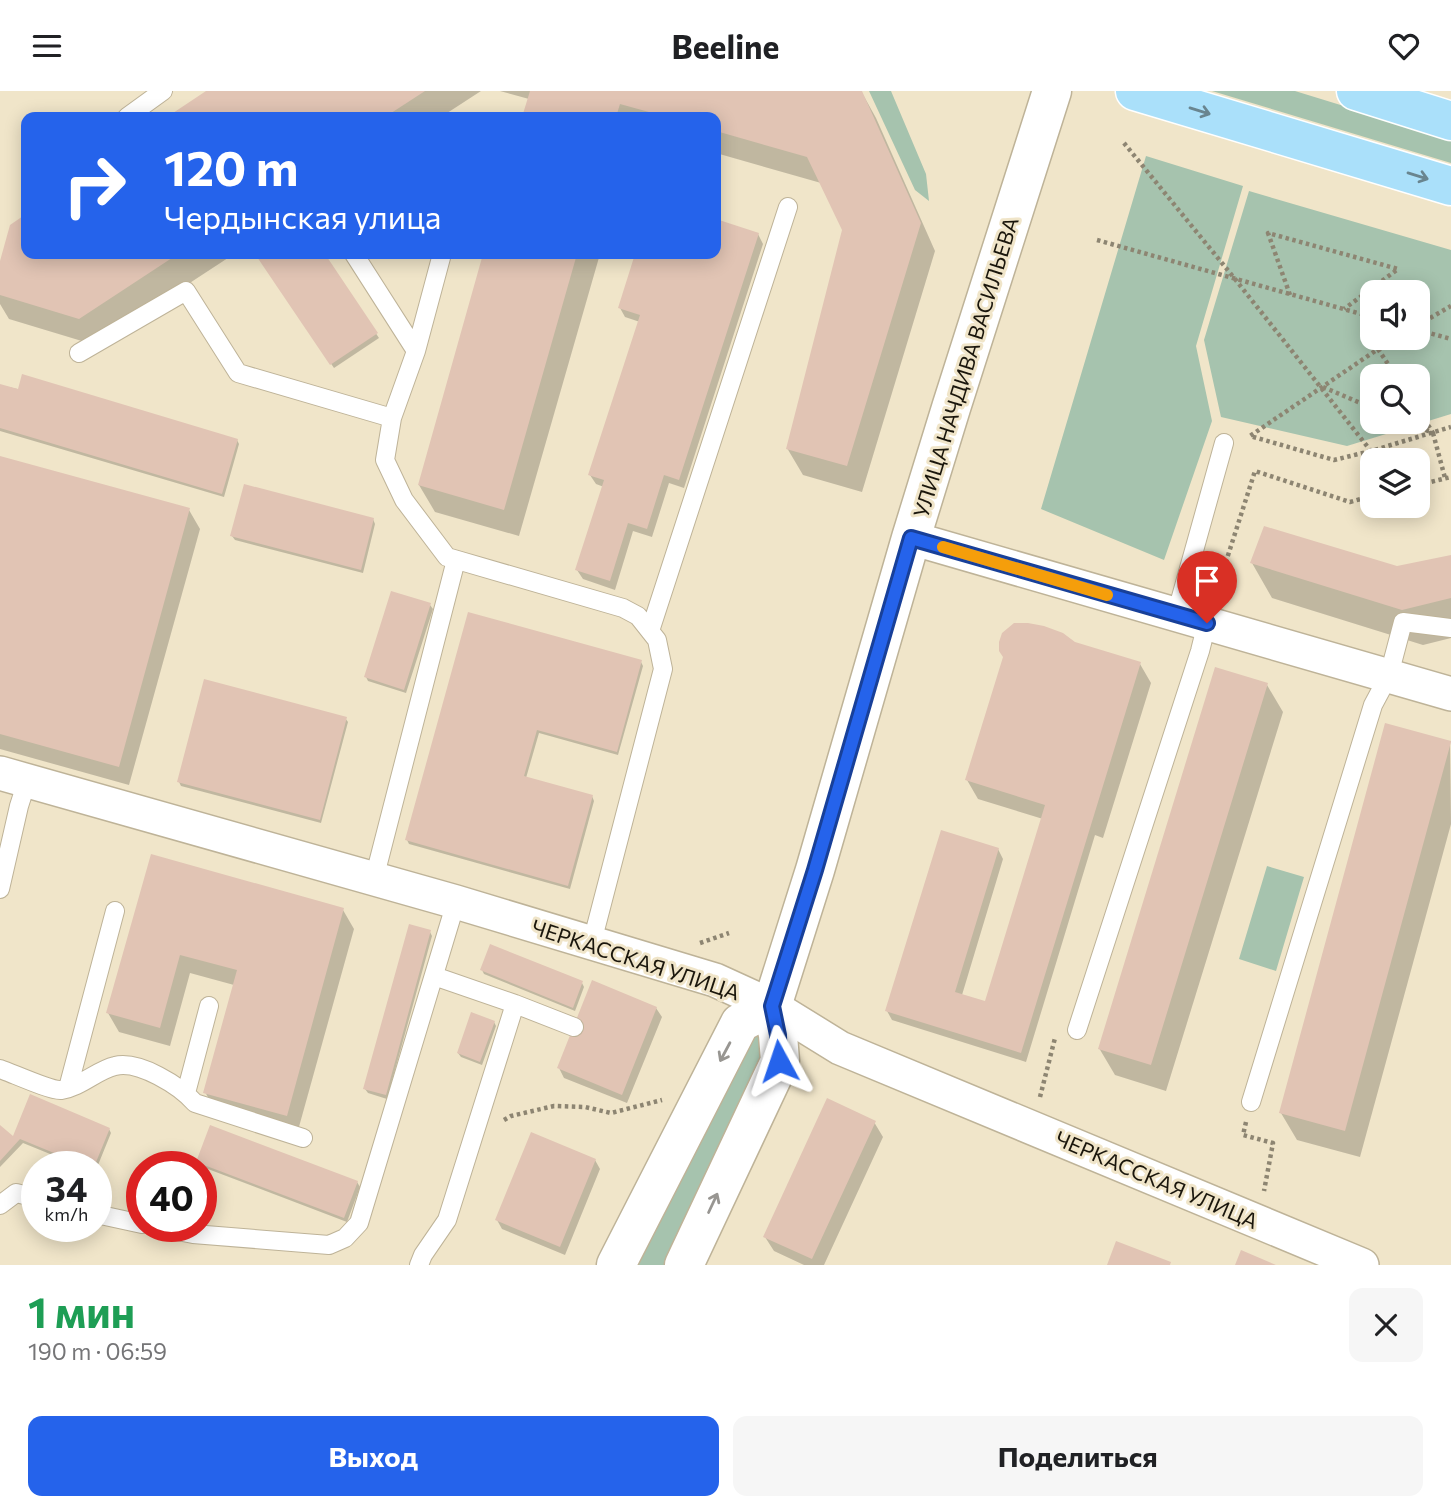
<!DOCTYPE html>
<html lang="ru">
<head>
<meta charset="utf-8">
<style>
  body { margin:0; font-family:Commissioner,sans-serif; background:#f6f6f6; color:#202124; height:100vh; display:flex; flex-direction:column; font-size:26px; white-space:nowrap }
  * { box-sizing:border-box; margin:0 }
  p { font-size:23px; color:#757577 }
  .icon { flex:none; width:38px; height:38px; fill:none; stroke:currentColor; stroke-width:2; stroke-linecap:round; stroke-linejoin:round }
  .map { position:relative; height:1174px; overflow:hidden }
  .drawer { display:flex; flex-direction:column; background:#fff; flex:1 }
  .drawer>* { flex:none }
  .hud { position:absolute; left:21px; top:21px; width:700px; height:147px; border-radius:14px; box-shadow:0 4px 18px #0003; background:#2563eb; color:#fff; overflow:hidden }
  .fabs { position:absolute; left:1360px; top:189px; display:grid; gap:14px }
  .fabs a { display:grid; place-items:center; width:70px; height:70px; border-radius:14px; background:#fff; box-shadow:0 4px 18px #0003; font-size:35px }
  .speed { position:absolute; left:21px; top:1060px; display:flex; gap:14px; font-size:35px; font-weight:700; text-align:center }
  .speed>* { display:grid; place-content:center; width:91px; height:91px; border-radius:50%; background:#fff; box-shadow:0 4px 18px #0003; line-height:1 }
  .speed small { font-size:18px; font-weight:400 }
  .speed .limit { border:10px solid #d22; background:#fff; color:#111 }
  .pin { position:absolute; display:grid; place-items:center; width:60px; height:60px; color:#fff; margin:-72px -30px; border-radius:50% 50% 50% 0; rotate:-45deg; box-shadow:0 0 7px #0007 }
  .pin .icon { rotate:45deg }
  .me { position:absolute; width:77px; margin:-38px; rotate:355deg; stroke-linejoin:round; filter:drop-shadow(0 0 5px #0008) }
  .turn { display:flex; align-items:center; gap:24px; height:147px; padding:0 28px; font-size:32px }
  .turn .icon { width:91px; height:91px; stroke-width:2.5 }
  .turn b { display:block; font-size:49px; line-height:60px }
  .round { display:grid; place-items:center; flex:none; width:74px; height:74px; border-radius:14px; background:#f6f6f6 }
  .overview { display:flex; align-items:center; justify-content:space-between; height:119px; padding:0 28px }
  h1 { font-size:42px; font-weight:700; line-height:52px; color:#1e9e55 }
  .action { display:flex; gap:14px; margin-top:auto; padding:14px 28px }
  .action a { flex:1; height:80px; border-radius:14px; background:#2563eb; color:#fff; font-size:28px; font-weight:700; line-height:80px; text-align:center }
  .action a+a { background:#f6f6f6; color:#202124 }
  header { display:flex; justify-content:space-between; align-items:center; height:91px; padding:0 28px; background:#fff; font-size:32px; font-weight:700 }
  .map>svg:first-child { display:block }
  .green { fill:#a6c3ae; fill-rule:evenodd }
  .shadow { fill:#0003 }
  .building { fill:#e1c4b4 }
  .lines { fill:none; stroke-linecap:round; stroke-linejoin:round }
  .service-casing { stroke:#beb398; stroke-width:20 }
  .minor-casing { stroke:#beb398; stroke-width:36 }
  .tertiary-casing { stroke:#beb398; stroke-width:41 }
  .primary-casing { stroke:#fff; stroke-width:41 }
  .path { stroke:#8d8572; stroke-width:4.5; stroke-dasharray:3.5 3.5; stroke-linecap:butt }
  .service { stroke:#fff; stroke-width:18 }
  .minor { stroke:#fff; stroke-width:33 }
  .tertiary { stroke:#fff; stroke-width:38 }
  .primary { stroke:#aae0fa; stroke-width:38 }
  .oneway { stroke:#69858f }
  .oneway2 { stroke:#989692 }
  .route-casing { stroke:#184099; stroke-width:18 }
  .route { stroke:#2563eb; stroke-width:12 }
  .slow { stroke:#f59e0b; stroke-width:12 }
  .labels { text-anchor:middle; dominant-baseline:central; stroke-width:6; stroke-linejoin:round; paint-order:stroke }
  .street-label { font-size:21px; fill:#1a160c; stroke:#f0e5c9 }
</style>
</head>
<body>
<header><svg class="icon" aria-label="menu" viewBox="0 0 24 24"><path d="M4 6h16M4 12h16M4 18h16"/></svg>Beeline<svg class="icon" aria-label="heart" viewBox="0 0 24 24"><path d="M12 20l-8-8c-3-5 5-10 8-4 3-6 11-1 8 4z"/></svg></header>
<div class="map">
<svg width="1451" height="1174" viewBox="0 0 1451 1174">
  <rect width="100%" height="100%" fill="#f0e5c9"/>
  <path class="green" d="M869,0H891L926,83L929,110L915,99Z
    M1212,0H1295L1451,48V72Z
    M1146,65L1243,95L1196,255L1212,330L1164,469L1041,418Z
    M1249,100L1451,159V323L1347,355L1221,326L1204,249ZM1418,201V247H1372V201ZM1418,285V331H1372V285Z
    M1267,775L1304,786L1276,880L1239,868Z
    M750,938L771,953L671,1174H634Z"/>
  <path class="shadow" d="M209,0H481L441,26H171Z
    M500,0H861L876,27L935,160L862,401L803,384L787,357L844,139L821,92L716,62V26H524L529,8Z
    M26,125V163H234L95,254L9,228L0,213V176L11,136Z
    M716,130L758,143L763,153L684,397L669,392L652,446L633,440L615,499L583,488L577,479L604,396L596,393L590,384L640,231L625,226L620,217L637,163H716Z
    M256,163H323L379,247L334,277Z
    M485,163H600L519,445L435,421L419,394Z
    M0,294L237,349L239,353L224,406L0,340Z
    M0,366L189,419L200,438L129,694L0,658Z
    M373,428L375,433L363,482L235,449L232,445Z
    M1451,465V547L1423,554L1272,507L1252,472L1397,477Z
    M430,514L433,518L406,602L368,590L366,586Z
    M469,523L641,571L643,575L618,664L539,642L526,687L592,705L594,710L570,798L409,753L407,749Z
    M1074,553L1140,573L1151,592L1103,747L1095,744L1026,971L892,929L887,920L998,758L1003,768L962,904L987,912L1043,728L978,708L967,689L1005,566Z
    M1267,594L1283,621L1166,1000L1115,984L1099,957Z
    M345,627L348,631L321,732L181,695L179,691Z
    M1450,652L1451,733L1360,1066L1297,1049L1281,1022Z
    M152,765L343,819L354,838L297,1043L216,1020L205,1001L234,894L190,882L170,955L119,941L108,922Z
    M430,841L432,845L387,1008L368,1002L365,998Z
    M482,879L582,892L584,896L575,920L484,883Z
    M656,917L662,926L627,1012L564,987L559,977Z
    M494,931L496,935L482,974L461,966L458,962Z
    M874,1031L883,1046L824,1174H804L774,1160L765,1146Z
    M0,1036L13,1048L109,1038L111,1042L96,1079V1076H82L23,1052L0,1076Z
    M595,1069L600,1078L565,1164L502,1138L497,1129Z
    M198,1071L357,1091L360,1096L347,1131L200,1075Z"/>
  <path class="building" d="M206,0H425L385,26H167Z
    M530,0H862L921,132L847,375L786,358L842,139L807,66L716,40V26H667L620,13L616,26H522Z
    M26,123V163H178L79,228L0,204V170L10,134Z
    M716,128L759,142L679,389L664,384L647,438L628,432L610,490L575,479L604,389L588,384L640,224L618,217L635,163H716Z
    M255,163H325L378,242L330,274Z
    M483,163H577L504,419L418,394Z
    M22,283L238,348L222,403L0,337V293L18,298Z
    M0,365L190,417L119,676L0,643Z
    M244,393L374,427L361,479L230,445Z
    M1264,435L1397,475L1451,464V507L1402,519L1250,472Z
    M391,500L431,512L404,599L364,586Z
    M468,521L642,569L617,661L537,639L524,685L593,704L568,795L405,749Z
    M1014,532H1028L1044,535L1063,542L1075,551L1141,571L1021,962L885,920L941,739L999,757L955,901L985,910L1045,714L965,689L1003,566L999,560V551L1002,542Z
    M1215,576L1268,592L1151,974L1098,958Z
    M204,588L347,626L320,729L177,691Z
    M1385,632L1451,650V651L1345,1040L1279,1022Z
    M151,763L344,817L287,1025L203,1002L237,879L180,864L160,937L106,922Z
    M409,833L431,839L386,1004L363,998Z
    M490,853L583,890L573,917L480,879Z
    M592,889L657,916L622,1004L557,977Z
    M471,921L495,930L480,971L457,962Z
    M30,1003L110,1037L94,1076H88L20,1048L0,1070V1034L13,1045Z
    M827,1007L876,1030L812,1168L763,1146Z
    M210,1034L358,1090L344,1127L196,1071Z
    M531,1041L596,1068L560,1156L495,1129Z
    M1116,1150L1171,1171L1170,1174H1107Z
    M1241,1159L1276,1174H1235Z"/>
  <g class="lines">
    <defs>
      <path id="service" d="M127,26L163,0
        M354,163L416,260
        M442,163L416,260L392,327L385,369L404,409L447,466L623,517L638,525L657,549L663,578L592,851
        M79,262L186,200L238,282L392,327
        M1176,524L1224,352
        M650,540L788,116
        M374,788L456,469
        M0,798L19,715L27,690
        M515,913L574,936
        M1077,939L1200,560L1207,532
        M0,978C12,982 51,1000 61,999C81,996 97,979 115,975C139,969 180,995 195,1012L303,1047
        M68,997L115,820
        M186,1002L209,915
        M1251,1011L1373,614L1389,584L1403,531L1451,537
        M0,1114L16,1102L37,1107
        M96,1123L142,1133
        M157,1136L193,1143L329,1154L345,1147L359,1132L456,811
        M419,1174L423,1164L447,1129L515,913L434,885"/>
      <path id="minor" d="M911,447L1451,603
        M0,682L456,811L715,889L772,915L840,957L1362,1174"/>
      <path id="tertiary" d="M616,1174L740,932L772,915
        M684,1174L780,970L778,944L772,915L815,779L911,447L951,317L1052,0"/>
      <path id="primary" d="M1135,0L1451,95
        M1356,0L1451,30"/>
    </defs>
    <use href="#service" class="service-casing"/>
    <use href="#minor" class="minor-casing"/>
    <use href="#tertiary" class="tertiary-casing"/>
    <use href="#primary" class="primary-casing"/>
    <path class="path" d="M1124,52L1235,188L1371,360L1451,336
      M1097,149L1372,226
      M1290,204L1268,142L1398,178L1344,218
      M1418,234L1451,215
      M1418,239L1451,248
      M1378,258L1396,285
      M1323,296L1372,317
      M1406,331L1433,342L1418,318
      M1433,342L1445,387
      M1371,360L1334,369L1250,345L1378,258L1396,247
      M1418,394L1451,386
      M1215,505L1255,380L1350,411L1372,405
      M700,852L729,842
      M1040,1006L1055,947
      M504,1029L511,1025L554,1015L585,1016L611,1022L662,1009
      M1246,1031L1243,1044L1273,1052L1264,1100"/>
    <use href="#service" class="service"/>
    <use href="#minor" class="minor"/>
    <use href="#tertiary" class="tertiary"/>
    <use href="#primary" class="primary"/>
  </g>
  <defs><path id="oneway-shaft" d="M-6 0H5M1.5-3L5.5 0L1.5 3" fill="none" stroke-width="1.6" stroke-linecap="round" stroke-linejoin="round" transform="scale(1.75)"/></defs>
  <g class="oneway">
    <use href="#oneway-shaft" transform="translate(1200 20) rotate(17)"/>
    <use href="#oneway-shaft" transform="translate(1418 85) rotate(17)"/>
  </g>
  <g class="oneway2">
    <use href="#oneway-shaft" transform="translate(725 961) rotate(118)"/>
    <use href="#oneway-shaft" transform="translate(713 1112) rotate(-65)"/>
  </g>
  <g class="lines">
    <defs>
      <path id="route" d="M779,970L778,944L772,915L815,779L911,447L1207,532"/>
    </defs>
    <use href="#route" class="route-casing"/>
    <use href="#route" class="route"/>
    <path class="slow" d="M943,456L1107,504"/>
  </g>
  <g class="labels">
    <g class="street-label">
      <text transform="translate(965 276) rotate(-73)">УЛИЦА НАЧДИВА ВАСИЛЬЕВА</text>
      <text transform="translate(636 868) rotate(18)">ЧЕРКАССКАЯ УЛИЦА</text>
      <text transform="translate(1157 1088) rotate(23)">ЧЕРКАССКАЯ УЛИЦА</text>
    </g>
  </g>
</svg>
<div class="fabs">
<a><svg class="icon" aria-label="sound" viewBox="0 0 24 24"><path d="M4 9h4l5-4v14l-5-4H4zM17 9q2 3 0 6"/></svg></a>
<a><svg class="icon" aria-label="search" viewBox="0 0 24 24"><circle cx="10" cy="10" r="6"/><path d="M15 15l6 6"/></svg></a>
<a><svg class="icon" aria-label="layers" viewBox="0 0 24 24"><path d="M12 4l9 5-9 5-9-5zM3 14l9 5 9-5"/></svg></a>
</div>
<div class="speed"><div>34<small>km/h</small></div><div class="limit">40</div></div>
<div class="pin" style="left:1207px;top:532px;background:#d93025"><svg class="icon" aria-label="arrive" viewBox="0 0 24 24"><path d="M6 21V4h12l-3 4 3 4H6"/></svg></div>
<svg class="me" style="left:779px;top:970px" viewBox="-20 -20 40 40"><path d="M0-17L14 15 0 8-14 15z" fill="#2563eb" stroke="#fff" stroke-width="4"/></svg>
<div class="hud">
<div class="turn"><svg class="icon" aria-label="right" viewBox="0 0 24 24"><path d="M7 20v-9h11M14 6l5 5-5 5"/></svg><div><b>120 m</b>Чердынская улица</div></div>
</div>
</div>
<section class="drawer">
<div class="overview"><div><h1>1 мин</h1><p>190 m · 06:59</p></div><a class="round"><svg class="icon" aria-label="close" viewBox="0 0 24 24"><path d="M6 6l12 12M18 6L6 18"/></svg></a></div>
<div class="action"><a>Выход</a><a>Поделиться</a></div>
</section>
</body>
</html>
